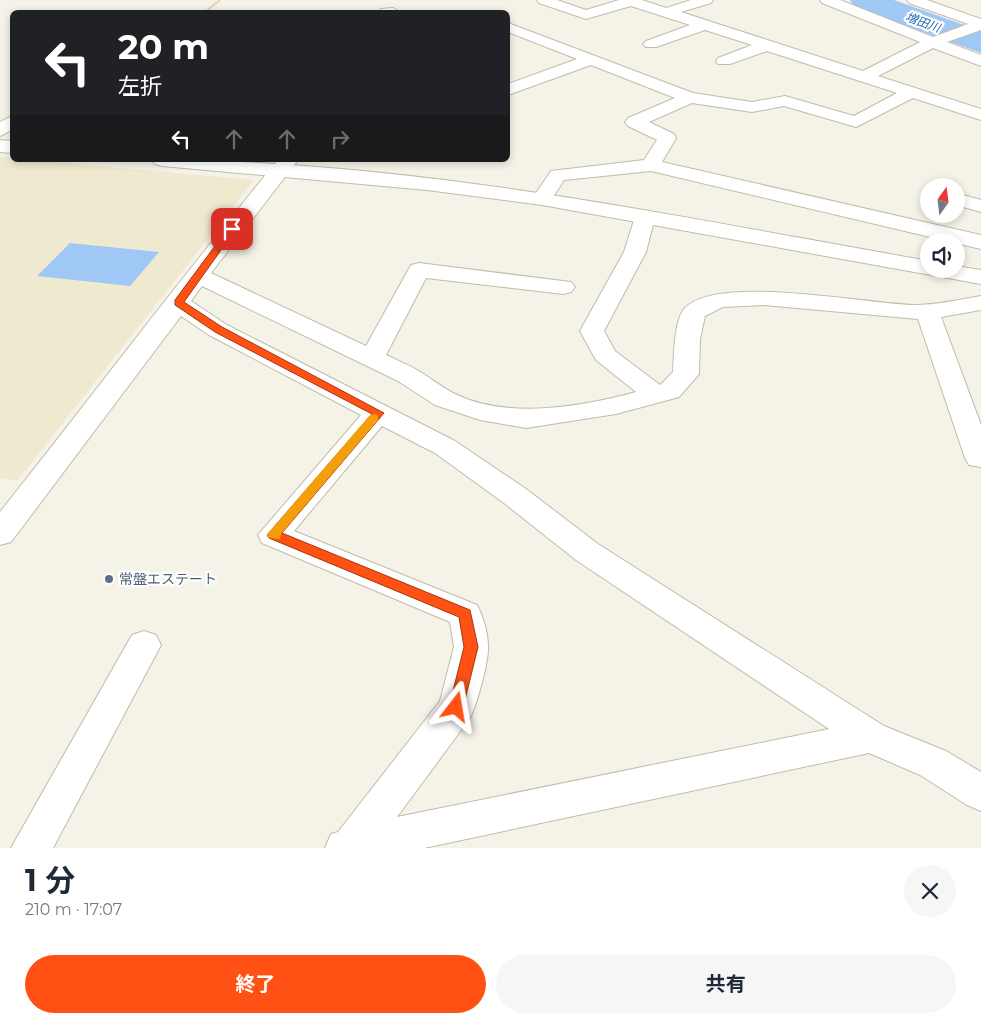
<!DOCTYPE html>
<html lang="ja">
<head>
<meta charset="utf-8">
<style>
  body { margin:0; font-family:Montserrat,"Noto Sans JP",sans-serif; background:#f6f6f7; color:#1f2937; height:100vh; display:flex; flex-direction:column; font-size:19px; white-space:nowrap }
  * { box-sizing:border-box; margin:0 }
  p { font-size:16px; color:#747a83 }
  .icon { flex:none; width:28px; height:28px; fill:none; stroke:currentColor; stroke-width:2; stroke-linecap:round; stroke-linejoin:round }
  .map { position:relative; height:848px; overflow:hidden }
  .details { display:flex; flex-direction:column; background:#fff; flex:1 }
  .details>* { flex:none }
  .hud { position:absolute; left:10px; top:10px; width:500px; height:152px; border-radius:8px; box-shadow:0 2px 8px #0003; background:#202124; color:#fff; overflow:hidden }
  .needle { width:32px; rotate:14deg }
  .tools { position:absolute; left:920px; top:178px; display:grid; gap:10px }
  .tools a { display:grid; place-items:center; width:45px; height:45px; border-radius:50%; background:#fff; box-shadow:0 2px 8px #0003; font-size:25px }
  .pin { position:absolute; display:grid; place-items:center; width:42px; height:42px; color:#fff; margin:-21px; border-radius:10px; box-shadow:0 2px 8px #0006 }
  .me { position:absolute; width:55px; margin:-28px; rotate:14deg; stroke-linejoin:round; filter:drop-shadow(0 0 4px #0008) }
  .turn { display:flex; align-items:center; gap:18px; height:105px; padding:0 25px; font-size:22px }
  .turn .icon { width:65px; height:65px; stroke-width:2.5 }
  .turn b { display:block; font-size:35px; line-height:42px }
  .lanes { display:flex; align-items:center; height:48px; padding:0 25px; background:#0003; justify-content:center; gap:25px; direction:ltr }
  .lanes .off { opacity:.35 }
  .round { display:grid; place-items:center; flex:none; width:52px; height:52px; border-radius:26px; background:#f6f6f7 }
  .overview { display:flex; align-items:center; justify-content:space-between; height:85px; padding:0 25px }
  h1 { font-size:30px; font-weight:700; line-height:38px }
  .cta { display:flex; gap:10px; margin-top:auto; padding:10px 25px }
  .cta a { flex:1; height:58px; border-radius:30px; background:#ff5113; color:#fff; font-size:20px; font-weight:700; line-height:58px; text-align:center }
  .cta a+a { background:#f6f6f7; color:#1f2937 }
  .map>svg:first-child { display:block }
  .education { fill:#efe9d0 }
  .water { fill:#9fc8f6 }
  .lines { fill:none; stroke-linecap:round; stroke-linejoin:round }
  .river { fill:#9fc8f6; fill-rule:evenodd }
  .minor-casing { stroke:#c1bba9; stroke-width:2 }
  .tertiary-casing { stroke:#c1bba9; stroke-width:2 }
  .path { stroke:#c4b999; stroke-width:2; stroke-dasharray:1 1; stroke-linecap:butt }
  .minor { fill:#fff; fill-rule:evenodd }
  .tertiary { fill:#fff; fill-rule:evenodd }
  .route { fill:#ff5113; stroke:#a6350c }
  .slow { fill:#f59e0b }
  .service-dot { fill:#5c6f8a; stroke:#fff; stroke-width:2 }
  .labels { text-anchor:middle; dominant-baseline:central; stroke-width:4.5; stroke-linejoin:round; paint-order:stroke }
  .far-water-label { font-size:12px; font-style:italic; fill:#266cbc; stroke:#fff }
  .service-label { font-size:14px; fill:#4e5e75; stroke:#fff; text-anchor:start }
</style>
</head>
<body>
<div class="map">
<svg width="981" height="848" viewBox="0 0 981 848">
  <rect width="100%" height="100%" fill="#f5f2e7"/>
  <path class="education" d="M0,157L254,180L17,481L0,478Z"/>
  <path class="water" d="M70,243L159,252L130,286L37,276Z"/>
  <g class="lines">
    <path class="river" d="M850,0H894L981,31V53L854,7Z"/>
    <defs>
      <path id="minor" d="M537,0H557L586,10L619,0H642L666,8L691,0H713L711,3L681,12L863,71L920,42L822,3L820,0H840L933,37L968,24L909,3L907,0H927L981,19V30L947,42L981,55V66L933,48L878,76L981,109V120L913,98L856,127L784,106L752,112L692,103L649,122L674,134L676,138L662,162L981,235V249L651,171L564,180L549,203L542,205L535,203L532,199L551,171L644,160L657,140L628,126L625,122L628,118L675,98L591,65L508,95V84L577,59L508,32V23L693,93L752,102L785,96L854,116L897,93L767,51L730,64H718L716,61L718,58L752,45L705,30L656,47H646L643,44L646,41L690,25L631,6L586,19L539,3Z
        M393,8L400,12H379L381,9Z
        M12,116V130L0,136V122Z
        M278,160H298L211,273L366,346L411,265L419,263L571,282L575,287L571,292L563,294L426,278L386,355C396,360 407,364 417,370C429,377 440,386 453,393C506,420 581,407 636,392L596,360L580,331L624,252L635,217L638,213L645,211L652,213L655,217L646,252L604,331L615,351L660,385L673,372C674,357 674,321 684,309C715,273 866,304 913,305C935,305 959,300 981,296V310L941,317L981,425V467L969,465L965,458L918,319L764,305L723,307L705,316L700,339L699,374L679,397L616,414L526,428L480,420L435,405L398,381L202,286L191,301L227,325L455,441L526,489L598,544L884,726L946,751L981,772V811L967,805L920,775L869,753L424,848H325L331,834L338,832L440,701L454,647L450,622L262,543L258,535L361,415L209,335L181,316L11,542L0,545V512C93,395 183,275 278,160ZM382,426L435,453L504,503L576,560L829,729L397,817L470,718C477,704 489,661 488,646C488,633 483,616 477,605L294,531Z
        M956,193L981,200V212L956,205Z
        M144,631L156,635L161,645L53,848H11L132,635Z"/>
      <path id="tertiary" d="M0,140L12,141V153L0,152Z
        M152,160C414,160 672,216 929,261V269H956V266L981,270V284L542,205L427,190L162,166L155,164Z"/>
    </defs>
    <use href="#minor" class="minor-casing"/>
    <use href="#tertiary" class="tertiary-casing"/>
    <path class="path" d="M205,12L220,0"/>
    <use href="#minor" class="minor"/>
    <use href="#tertiary" class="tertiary"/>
  </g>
  <path class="route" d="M229,227L236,229L184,302L222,327L384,413L282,533L470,610L478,647L462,712L456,713L451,712L449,707L464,647L459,617L269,538L267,535L372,414L215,332L175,305V300Z"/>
  <path class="slow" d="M374,414L378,415V420L281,534L280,539L269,538L267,535L269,532L370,415Z"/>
  <circle class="service-dot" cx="109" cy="579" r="5"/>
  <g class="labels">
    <g class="far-water-label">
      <text transform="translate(923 22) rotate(20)">増田川</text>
    </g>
    <g class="service-label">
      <text x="119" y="579">常盤エステート</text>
    </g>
  </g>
</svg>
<div class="tools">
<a><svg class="needle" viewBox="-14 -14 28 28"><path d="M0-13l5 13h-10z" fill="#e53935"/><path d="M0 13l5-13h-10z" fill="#747a83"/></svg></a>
<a><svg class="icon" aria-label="sound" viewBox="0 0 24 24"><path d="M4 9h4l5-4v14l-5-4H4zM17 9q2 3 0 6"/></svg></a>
</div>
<div class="pin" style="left:232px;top:229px;background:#d93025"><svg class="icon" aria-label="arrive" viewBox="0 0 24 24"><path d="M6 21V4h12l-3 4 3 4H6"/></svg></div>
<svg class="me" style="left:456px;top:707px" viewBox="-20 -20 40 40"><path d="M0-17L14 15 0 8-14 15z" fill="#ff5113" stroke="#fff" stroke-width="4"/></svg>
<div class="hud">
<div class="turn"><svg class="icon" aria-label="left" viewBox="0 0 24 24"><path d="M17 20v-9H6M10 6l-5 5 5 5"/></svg><div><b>20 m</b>左折</div></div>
<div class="lanes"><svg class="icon" aria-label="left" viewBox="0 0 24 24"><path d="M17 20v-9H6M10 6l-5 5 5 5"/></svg><svg class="icon off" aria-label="ahead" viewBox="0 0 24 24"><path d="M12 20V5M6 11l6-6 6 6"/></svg><svg class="icon off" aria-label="ahead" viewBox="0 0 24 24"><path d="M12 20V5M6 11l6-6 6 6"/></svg><svg class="icon off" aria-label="right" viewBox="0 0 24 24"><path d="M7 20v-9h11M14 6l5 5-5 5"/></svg></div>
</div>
</div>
<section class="details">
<div class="overview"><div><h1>1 分</h1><p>210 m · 17:07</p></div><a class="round"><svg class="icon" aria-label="close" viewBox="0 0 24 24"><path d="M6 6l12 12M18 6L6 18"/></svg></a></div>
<div class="cta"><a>終了</a><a>共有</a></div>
</section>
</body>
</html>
